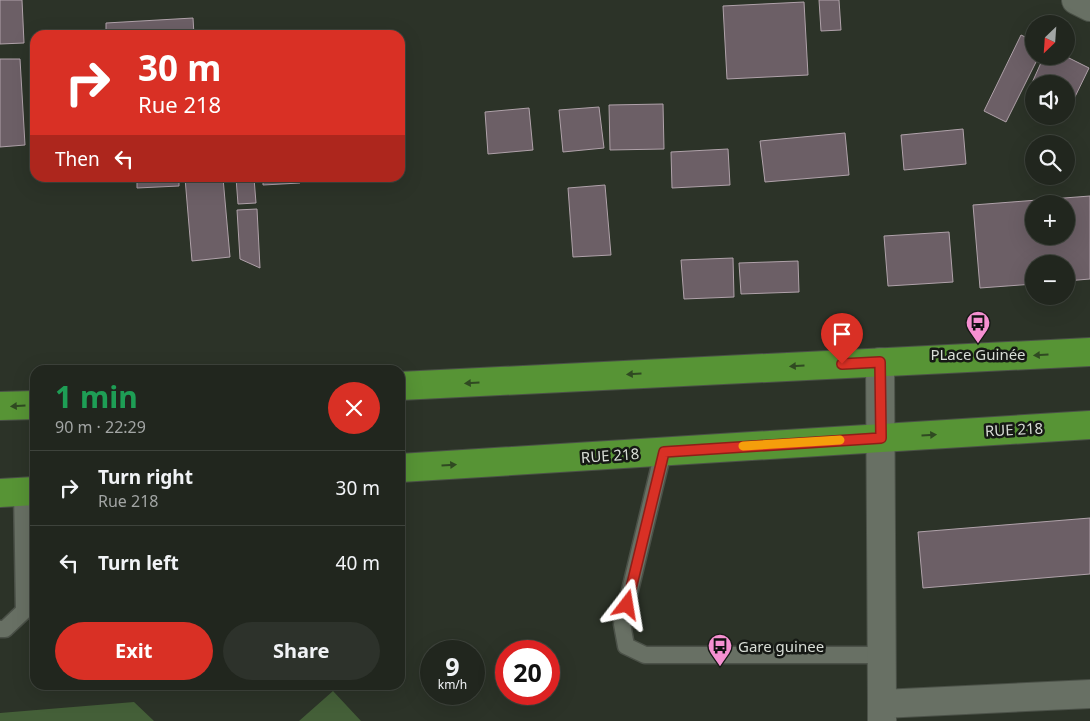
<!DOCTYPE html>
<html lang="en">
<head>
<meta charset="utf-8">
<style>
  body { margin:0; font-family:"Noto Sans",sans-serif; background:#2d322b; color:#f1f3f6; height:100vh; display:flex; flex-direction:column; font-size:19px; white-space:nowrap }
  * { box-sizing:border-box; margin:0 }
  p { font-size:16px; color:#a2a5a4 }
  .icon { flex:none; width:28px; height:28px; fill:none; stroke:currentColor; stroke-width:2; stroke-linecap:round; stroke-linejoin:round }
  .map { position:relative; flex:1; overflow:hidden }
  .sheet { position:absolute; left:30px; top:365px; width:375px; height:325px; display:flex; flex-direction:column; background:#21261e; border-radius:15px; box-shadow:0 5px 20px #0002,0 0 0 1px #3e433c }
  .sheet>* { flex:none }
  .banner { position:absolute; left:30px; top:30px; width:375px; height:152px; border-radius:15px; box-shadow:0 5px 20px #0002,0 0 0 1px #3e433c; background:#d93025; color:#fff; overflow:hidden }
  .needle { width:32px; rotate:205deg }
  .buttons { position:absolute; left:1025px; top:15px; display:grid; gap:10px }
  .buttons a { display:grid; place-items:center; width:50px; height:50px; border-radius:50%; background:#21261e; box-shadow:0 5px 20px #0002,0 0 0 1px #3e433c; font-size:25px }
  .speed { position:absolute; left:420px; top:640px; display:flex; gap:10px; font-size:25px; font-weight:700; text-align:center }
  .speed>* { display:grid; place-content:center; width:65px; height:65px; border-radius:50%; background:#21261e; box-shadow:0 5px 20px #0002,0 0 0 1px #3e433c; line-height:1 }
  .speed small { font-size:12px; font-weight:400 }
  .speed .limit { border:8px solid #d22; background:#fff; color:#111 }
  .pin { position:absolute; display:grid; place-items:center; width:42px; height:42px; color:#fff; margin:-51px -21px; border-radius:50% 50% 50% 0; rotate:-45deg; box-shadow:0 0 5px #0007 }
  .pin .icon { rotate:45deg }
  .me { position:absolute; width:55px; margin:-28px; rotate:14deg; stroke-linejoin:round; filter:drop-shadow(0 0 4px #0008) }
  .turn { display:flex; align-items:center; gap:18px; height:105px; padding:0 25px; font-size:22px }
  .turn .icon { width:65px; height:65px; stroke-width:2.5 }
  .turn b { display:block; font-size:35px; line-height:42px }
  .then { display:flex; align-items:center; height:48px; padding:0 25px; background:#0003; gap:10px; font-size:19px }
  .round { display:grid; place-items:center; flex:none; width:52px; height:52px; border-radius:26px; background:#2d322b }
  .headline { display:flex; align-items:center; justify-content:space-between; height:85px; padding:0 25px }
  h1 { font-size:30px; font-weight:700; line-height:38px; color:#1e9e55 }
  .button { display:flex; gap:10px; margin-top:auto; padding:10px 25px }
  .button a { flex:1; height:58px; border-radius:30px; background:#d93025; color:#fff; font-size:20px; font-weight:700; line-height:58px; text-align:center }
  .button a+a { background:#2d322b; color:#f1f3f6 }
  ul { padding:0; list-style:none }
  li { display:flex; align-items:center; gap:15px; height:75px; padding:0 25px; border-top:1px solid #3e433c }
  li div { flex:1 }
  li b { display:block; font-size:19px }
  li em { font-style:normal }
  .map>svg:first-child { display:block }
  .green { fill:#445f38 }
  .building { fill:#6c5f66; stroke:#b0a2aa; fill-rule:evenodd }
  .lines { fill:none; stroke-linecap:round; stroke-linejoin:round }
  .lane-casing { stroke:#4b5148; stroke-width:19 }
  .street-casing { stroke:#4b5148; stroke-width:30 }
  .highway-casing { stroke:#4b5148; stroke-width:30 }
  .lane { stroke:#687064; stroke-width:16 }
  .street { stroke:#687064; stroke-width:28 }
  .highway { stroke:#579435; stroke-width:28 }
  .oneway { fill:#304a22 }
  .route-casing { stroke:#8d1f18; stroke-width:12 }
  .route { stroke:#d93025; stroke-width:9 }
  .slow { stroke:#f59e0b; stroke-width:9 }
  .labels { text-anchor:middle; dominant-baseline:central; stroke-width:5; stroke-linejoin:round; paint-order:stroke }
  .poi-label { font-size:15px; fill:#d9ded7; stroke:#161915 }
  .street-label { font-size:15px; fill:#d9ded7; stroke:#161915 }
</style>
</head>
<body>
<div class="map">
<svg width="1090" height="721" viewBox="0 0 1090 721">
  <rect width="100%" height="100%" fill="#2c3328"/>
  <path class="green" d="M333,691L361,721H299Z
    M134,702L154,721H0V713Z"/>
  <path class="building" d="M0,0H22L24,43L0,44Z
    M819,0H839L841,30L821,31Z
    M804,2L808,75L727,79L723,6Z
    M193,18L194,35H106V23Z
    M1021,35L1034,41V56H1039L1006,122L984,111Z
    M1044,56H1065L1089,68L1071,105L1066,102V84H1034V87L1031,85Z
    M0,59H20L25,145L0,147Z
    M663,104L664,149L610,150L609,105Z
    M599,107L604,148L563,152L559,110Z
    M529,108L533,150L488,154L485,112Z
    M963,129L966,164L904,170L901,135Z
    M845,133L849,175L765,182L760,141Z
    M728,149L730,185L672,188L671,152Z
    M137,178H179V186L137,188Z
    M185,178H223L230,257L192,261Z
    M236,178H254L256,203L238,204Z
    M263,178H300V183L263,185Z
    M605,185L611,255L573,257L568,188Z
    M1090,196V279L1066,281V264H1034V284L980,288L973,205ZM1034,204H1066V236H1034Z
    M257,209L260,268L240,259L237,210Z
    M949,232L953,282L888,286L884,236Z
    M733,258L734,297L684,299L681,260Z
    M798,261L799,292L741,294L739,263Z
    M1090,518V574L923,588L918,532Z"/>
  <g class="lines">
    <defs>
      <path id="lane" d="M663,452L622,624L626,646L645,655H881
        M0,629H5L24,611L22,491"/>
      <path id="street" d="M1076,0L1090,7
        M880,362L882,704
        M882,721V704L1090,694"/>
      <path id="highway" d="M400,386L1090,352
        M0,406L35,405
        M400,468L1090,425
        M0,493L35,491"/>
    </defs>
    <use href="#lane" class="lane-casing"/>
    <use href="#street" class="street-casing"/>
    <use href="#highway" class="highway-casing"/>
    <use href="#lane" class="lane"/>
    <use href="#street" class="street"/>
    <use href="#highway" class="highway"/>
  </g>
  <defs><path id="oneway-solid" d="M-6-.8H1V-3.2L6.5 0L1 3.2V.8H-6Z" transform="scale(1.25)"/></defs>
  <g class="oneway">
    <use href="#oneway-solid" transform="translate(1041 355) rotate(177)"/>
    <use href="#oneway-solid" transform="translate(797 366) rotate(177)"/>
    <use href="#oneway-solid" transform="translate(634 374) rotate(177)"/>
    <use href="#oneway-solid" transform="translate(472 383) rotate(177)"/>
    <use href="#oneway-solid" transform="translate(18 406) rotate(177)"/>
    <use href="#oneway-solid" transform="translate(929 435) rotate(-3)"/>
    <use href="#oneway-solid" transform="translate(449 465) rotate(-4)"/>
  </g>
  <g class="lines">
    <defs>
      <path id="route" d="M627,605L664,452L881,438L880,362L842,364"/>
    </defs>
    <use href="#route" class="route-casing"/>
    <use href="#route" class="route"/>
    <path class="slow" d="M743,446L840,440"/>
  </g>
  <defs>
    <symbol id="bus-pin" viewBox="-11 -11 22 30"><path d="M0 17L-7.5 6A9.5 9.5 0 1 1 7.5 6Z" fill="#f690d1" stroke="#161915"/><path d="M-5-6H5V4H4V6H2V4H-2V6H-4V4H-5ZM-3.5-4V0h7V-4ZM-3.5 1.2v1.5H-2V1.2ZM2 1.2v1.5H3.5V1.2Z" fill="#111"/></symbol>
  </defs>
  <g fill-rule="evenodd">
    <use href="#bus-pin" x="964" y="309" width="28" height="38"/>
    <use href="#bus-pin" x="706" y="632" width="28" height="38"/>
  </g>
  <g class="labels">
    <g class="poi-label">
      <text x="978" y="354">PLace Guinée</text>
      <text x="738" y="646" text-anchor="start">Gare guinee</text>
    </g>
    <g class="street-label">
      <text transform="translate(1014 429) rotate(-3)">RUE 218</text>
      <text transform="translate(610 455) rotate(-4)">RUE 218</text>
    </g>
  </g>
</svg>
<div class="buttons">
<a><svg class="needle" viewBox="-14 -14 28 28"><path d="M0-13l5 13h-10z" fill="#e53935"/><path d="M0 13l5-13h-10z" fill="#a2a5a4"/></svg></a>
<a><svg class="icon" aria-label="sound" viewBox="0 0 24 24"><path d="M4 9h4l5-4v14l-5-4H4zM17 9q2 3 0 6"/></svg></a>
<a><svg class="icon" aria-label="search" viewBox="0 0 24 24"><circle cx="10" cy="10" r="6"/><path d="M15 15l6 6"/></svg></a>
<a>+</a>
<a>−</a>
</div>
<div class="speed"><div>9<small>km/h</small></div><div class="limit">20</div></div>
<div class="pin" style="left:842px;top:364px;background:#d93025"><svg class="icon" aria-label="arrive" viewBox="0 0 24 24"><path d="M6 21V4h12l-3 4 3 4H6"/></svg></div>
<svg class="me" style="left:627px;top:605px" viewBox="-20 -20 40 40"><path d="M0-17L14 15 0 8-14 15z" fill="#d93025" stroke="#fff" stroke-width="4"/></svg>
<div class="banner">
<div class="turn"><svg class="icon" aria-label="right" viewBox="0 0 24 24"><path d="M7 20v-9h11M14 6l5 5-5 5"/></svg><div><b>30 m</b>Rue 218</div></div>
<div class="then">Then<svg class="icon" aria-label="left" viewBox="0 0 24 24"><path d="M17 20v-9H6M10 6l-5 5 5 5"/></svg></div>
</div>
<section class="sheet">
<div class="headline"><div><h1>1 min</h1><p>90 m · 22:29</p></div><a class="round" style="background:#d93025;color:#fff"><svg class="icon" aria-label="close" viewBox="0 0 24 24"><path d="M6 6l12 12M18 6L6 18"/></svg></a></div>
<ul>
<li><svg class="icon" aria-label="right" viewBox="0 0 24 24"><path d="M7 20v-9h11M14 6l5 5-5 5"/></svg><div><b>Turn right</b><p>Rue 218</p></div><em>30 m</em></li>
<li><svg class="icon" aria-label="left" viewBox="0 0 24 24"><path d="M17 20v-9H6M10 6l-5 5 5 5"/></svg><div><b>Turn left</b></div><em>40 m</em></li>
</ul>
<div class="button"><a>Exit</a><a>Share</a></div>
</section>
</div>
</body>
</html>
